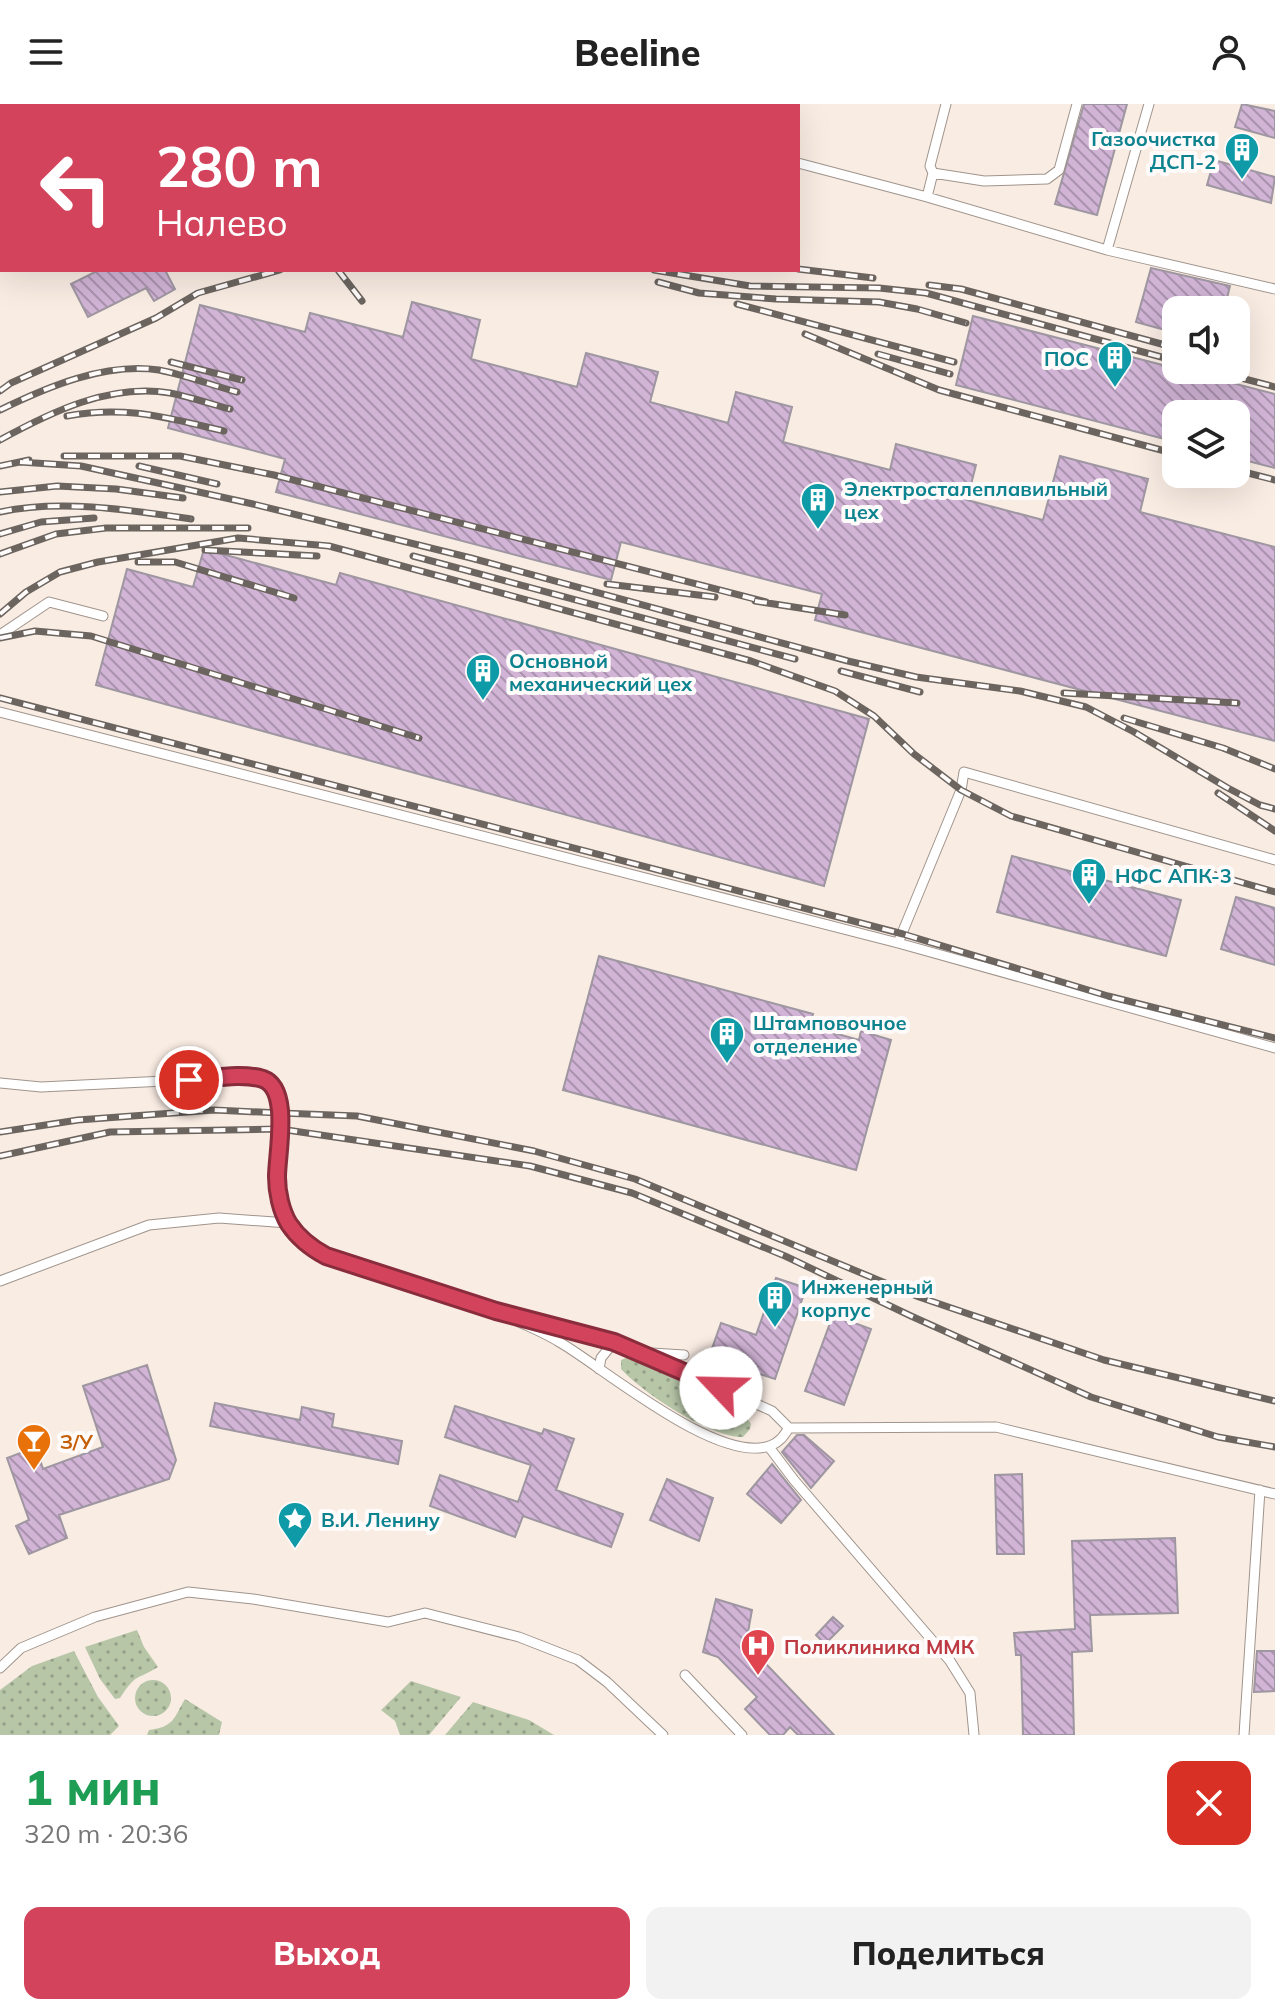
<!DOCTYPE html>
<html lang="ru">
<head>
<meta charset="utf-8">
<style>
  body { margin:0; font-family:Mulish,sans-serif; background:#f2f2f2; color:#222; height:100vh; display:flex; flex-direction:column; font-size:30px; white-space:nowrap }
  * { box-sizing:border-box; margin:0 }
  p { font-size:26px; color:#767676 }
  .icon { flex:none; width:44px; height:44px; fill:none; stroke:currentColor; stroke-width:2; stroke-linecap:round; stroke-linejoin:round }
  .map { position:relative; height:1631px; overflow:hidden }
  .details { display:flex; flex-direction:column; background:#fff; flex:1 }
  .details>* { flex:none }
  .hud { position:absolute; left:0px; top:0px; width:800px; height:168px; box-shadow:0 8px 32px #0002; background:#d3435c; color:#fff; overflow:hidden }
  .tools { position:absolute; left:1162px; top:192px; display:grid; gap:16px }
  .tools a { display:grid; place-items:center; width:88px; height:88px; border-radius:16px; background:#fff; box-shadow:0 8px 32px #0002; font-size:40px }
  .pin { position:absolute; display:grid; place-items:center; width:68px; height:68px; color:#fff; margin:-34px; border:4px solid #fff; border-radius:50%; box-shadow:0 2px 8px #0007 }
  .me { position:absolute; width:88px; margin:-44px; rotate:294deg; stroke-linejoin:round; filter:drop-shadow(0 0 6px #0008) }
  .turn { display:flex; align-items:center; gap:28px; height:168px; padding:0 24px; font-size:36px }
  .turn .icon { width:104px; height:104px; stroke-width:2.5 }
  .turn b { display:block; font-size:56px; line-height:68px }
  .round { display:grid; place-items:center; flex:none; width:84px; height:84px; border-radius:16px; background:#f2f2f2 }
  .head { display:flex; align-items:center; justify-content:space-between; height:136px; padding:0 24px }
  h1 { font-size:48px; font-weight:800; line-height:60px; color:#1e9e55 }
  .button { display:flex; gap:16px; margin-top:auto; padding:16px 24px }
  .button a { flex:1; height:92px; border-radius:16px; background:#d3435c; color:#fff; font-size:32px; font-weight:800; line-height:92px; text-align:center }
  .button a+a { background:#f2f2f2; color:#222 }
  header { display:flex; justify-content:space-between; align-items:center; height:104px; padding:0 24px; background:#fff; font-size:36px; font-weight:800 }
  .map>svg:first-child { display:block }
  .grass { fill:url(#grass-dots) }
  .building { fill:url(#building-back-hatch); stroke:#9e96a0; stroke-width:2 }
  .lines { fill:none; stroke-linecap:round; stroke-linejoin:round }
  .service-casing { stroke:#a0948c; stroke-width:11 }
  .service { stroke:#fff; stroke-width:9 }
  .rail-casing { stroke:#6b645f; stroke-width:7 }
  .rail { stroke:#fefbfa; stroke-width:4; stroke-dasharray:12; stroke-linecap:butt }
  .route-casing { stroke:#892c3c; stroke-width:20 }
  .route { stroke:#d3435c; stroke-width:14 }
  .labels { text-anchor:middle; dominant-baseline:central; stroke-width:8; stroke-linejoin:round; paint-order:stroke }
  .culture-label { font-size:20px; font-weight:bold; fill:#0d838f; stroke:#fefbfa; text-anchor:start }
  .food-label { font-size:20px; font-weight:bold; fill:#c56008; stroke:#fefbfa; text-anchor:start }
  .health-label { font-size:20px; font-weight:bold; fill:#be3a42; stroke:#fefbfa; text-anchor:start }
</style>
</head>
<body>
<header><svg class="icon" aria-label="menu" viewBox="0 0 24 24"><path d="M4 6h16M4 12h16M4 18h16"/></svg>Beeline<svg class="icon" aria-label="person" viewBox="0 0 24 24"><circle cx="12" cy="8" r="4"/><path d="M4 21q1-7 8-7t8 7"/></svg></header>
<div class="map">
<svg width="1275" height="1631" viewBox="0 0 1275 1631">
  <defs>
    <pattern id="grass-dots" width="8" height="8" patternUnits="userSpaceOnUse" patternTransform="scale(2)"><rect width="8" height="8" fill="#b8c6a8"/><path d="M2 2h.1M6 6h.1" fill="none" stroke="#96a189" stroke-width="1.8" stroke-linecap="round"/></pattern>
    <pattern id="building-back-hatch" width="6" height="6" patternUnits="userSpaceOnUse" patternTransform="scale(2)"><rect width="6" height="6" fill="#d1b4d6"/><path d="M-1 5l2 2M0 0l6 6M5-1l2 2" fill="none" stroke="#aa93ae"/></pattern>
  </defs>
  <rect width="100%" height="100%" fill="#f9ece3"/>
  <path class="grass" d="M626,1254C655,1256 738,1294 751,1320L750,1325L743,1333C711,1334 643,1289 621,1265V1256Z
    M137,1526L144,1543L158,1563C136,1577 137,1568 120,1594L115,1595L100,1575L85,1543Z
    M74,1547L98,1593L119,1622L110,1631H0V1586L32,1562Z
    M135 1594a18 18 0 1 1 36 0a18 18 0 1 1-36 0Z
    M411,1577L461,1593L429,1631H400L395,1617L381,1606Z
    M185,1595L222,1618L219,1631H147L149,1626C175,1623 174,1613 185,1595Z
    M473,1598L529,1616L554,1631H445Z"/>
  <path class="building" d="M1084,0H1127L1097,111L1055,100Z
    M1242,0L1275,7V34L1235,23Z
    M1214,56L1275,73L1271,99L1207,81Z
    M1151,164L1230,182L1224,206H1176V229L1136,218Z
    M99,166H165L175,185L154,197L146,184L88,213L71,180Z
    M412,198L480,216L471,255L577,283L586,249L658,268L650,298L728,319L736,288L792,303L783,338L890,366L896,340L976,361L967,396L1043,416L1060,352L1148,375L1140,408L1275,443V637L815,516L822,490L621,438L611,476L276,388L285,355L168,324L200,201L305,228L310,209L403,233Z
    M973,212L1275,290V364L1236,354V310H1176V338L956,281Z
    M204,445L336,481L340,469L869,615L824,782L96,581L127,465L193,483Z
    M1012,752L1181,796L1166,852L997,808Z
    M1236,793L1275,804V861L1221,845Z
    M599,852L813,910L809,922L859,936L861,927L891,936L856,1066L563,986Z
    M776,1174L806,1184L775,1275L709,1253L721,1219L756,1231Z
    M833,1211L871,1225L844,1301L805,1287Z
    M147,1261L176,1356L169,1375L59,1411L67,1434L29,1450L16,1422L29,1416L7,1354L36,1343L43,1365L103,1343L83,1282Z
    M215,1299L300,1316L302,1303L334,1310L332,1323L402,1337L398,1360L210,1322Z
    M455,1302L542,1330L544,1325L574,1335L556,1386L623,1410L611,1443L523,1412L515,1433L430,1402L440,1371L518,1398L531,1361L445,1333Z
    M797,1331H804L834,1357L811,1384L782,1348Z
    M772,1360L801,1396L781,1419L747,1390Z
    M1022,1370L1024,1450H997L995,1371Z
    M667,1375L713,1394L699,1437L650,1416Z
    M1175,1434L1178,1509L1090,1511L1092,1547L1072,1548L1074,1631H1023L1021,1551H1016L1014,1529L1075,1525L1072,1437Z
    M716,1495L752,1506L746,1539L834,1631H798L790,1623L783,1631H770L745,1605L757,1593L718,1553L703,1548Z
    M833,1513L843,1522L825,1540L816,1531Z
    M1257,1547H1275V1587L1254,1588Z"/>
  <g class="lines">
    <defs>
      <path id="service" d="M585,0L591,2
        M350,2V0
        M615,2V0
        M798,59L927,93L1107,146L1275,185
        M933,69L984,77L1047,75L1059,66L1077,0
        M927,93L933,69L930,62L946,0
        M1107,146L1149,0
        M0,531L49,498L103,512
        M0,608L898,839L1275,944
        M898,839L961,686L964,668L1275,756
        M0,979L41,983L248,973C258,974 270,975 275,985C282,998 280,1014 279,1028C276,1081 274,1124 326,1152L496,1207L614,1238L644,1249L772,1307L789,1324L996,1323L1275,1390
        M0,1177L149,1121L219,1114L288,1119
        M517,1217C532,1224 547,1230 561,1239C605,1265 721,1363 772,1341C781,1337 784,1331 789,1324
        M652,1249L684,1251
        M599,1265L601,1254L614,1238
        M769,1343L794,1376L950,1557L970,1589L974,1631
        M0,1564L21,1544L95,1513L188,1488L253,1495L388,1518L425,1509L519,1533L578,1556L607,1578L663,1631
        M685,1571L742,1631
        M1244,1631L1260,1386"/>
    </defs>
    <use href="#service" class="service-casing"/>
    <use href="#service" class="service"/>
    <defs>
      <path id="rail" d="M1,0L11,2
        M53,0L63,2
        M798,165L873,174
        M338,166L362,197
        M654,166L750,182L879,184L926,189L1176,257
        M658,178L699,189L776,195L879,198L917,205L966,219
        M929,181L961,185L1176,244
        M737,200L954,258
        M805,230L939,286L1176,350
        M878,250L950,270
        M171,258L242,276
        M1211,266L1275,283
        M0,287L11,279L156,214L198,189L280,166
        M0,306C47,283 105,258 159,266C185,271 211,281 237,288
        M67,312C127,301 167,314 224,327
        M0,336C51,308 110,279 170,289C190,293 211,300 230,305
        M64,352H180L274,371L766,498
        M20,358L81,362L253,400L471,454L848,557L916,573L1020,587L1086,603L1134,628L1226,683L1260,701L1275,705
        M0,362L29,356
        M139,362L217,380
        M1236,366L1275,376
        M0,388L57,382L116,385L183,394
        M0,408C61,395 130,406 191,415
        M0,430L41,418L94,414
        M205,446L317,452
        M0,450L56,430L106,424H248
        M413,452L795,555
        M138,458H175L294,494
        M607,480L715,493
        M755,497L845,511
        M0,510L26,488L60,468L98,458L238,434L329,442L751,557L835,587L874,612L914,650L961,686L1011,712L1275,788
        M0,534L35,527L91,532L419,634
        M841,567L920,588
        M1064,589L1237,599
        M0,594L903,830L1108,892L1275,934
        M1124,614L1223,644L1275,665
        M1218,689L1275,727
        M0,1028L78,1016L214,1006L281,1009L357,1012L534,1047L635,1075L919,1193L1104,1256L1275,1297
        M0,1052L110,1028L280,1025L530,1062L632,1089L785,1152L911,1212L1091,1293L1218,1333L1275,1343"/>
    </defs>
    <use href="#rail" class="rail-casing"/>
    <use href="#rail" class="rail"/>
  </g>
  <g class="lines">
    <defs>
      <path id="route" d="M189,976C211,975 241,968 263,975C291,985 277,1049 277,1073C277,1088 281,1107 289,1120C299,1135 311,1144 326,1152L496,1207L614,1238L721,1284"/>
    </defs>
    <use href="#route" class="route-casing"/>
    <use href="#route" class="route"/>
  </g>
  <defs>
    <symbol id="building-pin" viewBox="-11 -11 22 30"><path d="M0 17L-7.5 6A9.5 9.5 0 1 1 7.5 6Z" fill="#0f9aa8" stroke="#fefbfa"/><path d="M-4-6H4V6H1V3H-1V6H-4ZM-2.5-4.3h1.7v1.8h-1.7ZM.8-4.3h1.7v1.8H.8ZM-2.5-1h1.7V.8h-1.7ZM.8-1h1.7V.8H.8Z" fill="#fff"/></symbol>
    <symbol id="bar-pin" viewBox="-11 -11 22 30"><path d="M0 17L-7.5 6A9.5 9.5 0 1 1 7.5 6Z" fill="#e8710a" stroke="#fefbfa"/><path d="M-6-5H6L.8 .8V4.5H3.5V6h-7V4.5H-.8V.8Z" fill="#fff"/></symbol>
    <symbol id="sight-pin" viewBox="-11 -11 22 30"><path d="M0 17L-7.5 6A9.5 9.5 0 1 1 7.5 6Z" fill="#0f9aa8" stroke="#fefbfa"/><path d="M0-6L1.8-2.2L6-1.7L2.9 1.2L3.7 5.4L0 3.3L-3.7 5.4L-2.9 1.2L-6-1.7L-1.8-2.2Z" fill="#fff"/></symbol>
    <symbol id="hospital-pin" viewBox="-11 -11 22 30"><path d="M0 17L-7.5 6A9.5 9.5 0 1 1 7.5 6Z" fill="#e0444e" stroke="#fefbfa"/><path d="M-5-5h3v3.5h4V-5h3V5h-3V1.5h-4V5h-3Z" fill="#fff"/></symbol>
  </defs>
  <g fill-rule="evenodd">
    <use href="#building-pin" x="1222" y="26" width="40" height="54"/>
    <use href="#building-pin" x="1095" y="234" width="40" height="54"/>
    <use href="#building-pin" x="798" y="376" width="40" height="54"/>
    <use href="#building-pin" x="463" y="547" width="40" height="54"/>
    <use href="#building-pin" x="1069" y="751" width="40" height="54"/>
    <use href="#building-pin" x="707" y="910" width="40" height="54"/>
    <use href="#building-pin" x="755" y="1174" width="40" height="54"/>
    <use href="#bar-pin" x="14" y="1317" width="40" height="54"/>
    <use href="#sight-pin" x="275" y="1395" width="40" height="54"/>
    <use href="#hospital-pin" x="738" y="1522" width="40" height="54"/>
  </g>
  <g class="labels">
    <g class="culture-label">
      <text x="1216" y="34" text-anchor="end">Газоочистка<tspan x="1216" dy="23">ДСП-2</tspan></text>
      <text x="1089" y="254" text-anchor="end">ПОС</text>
      <text x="844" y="384">Электросталеплавильный<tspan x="844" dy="23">цех</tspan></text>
      <text x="509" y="556">Основной<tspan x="509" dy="23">механический цех</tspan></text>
      <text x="1115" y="771">НФС АПК-3</text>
      <text x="753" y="918">Штамповочное<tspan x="753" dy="23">отделение</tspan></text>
      <text x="801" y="1182">Инженерный<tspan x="801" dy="23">корпус</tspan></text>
      <text x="321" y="1415">В.И. Ленину</text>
    </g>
    <g class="food-label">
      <text x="60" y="1337">З/У</text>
    </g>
    <g class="health-label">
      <text x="784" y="1542">Поликлиника ММК</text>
    </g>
  </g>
</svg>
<div class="tools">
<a><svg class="icon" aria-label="sound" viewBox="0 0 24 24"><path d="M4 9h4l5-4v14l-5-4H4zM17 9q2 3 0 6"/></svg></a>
<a><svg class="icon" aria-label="layers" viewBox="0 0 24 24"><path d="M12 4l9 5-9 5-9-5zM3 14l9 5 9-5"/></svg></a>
</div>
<div class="pin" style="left:189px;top:976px;background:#d93025"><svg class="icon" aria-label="arrive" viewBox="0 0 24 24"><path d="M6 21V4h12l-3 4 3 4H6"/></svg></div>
<svg class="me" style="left:721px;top:1284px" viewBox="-20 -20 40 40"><circle r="19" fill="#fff"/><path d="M0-13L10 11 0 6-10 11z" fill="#d3435c"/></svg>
<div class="hud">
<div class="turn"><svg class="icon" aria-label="left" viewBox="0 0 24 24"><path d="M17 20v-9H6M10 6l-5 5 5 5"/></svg><div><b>280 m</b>Налево</div></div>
</div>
</div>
<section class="details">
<div class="head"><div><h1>1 мин</h1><p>320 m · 20:36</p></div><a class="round" style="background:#d93025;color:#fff"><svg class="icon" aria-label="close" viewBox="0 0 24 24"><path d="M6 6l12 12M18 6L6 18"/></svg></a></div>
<div class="button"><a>Выход</a><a>Поделиться</a></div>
</section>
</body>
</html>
